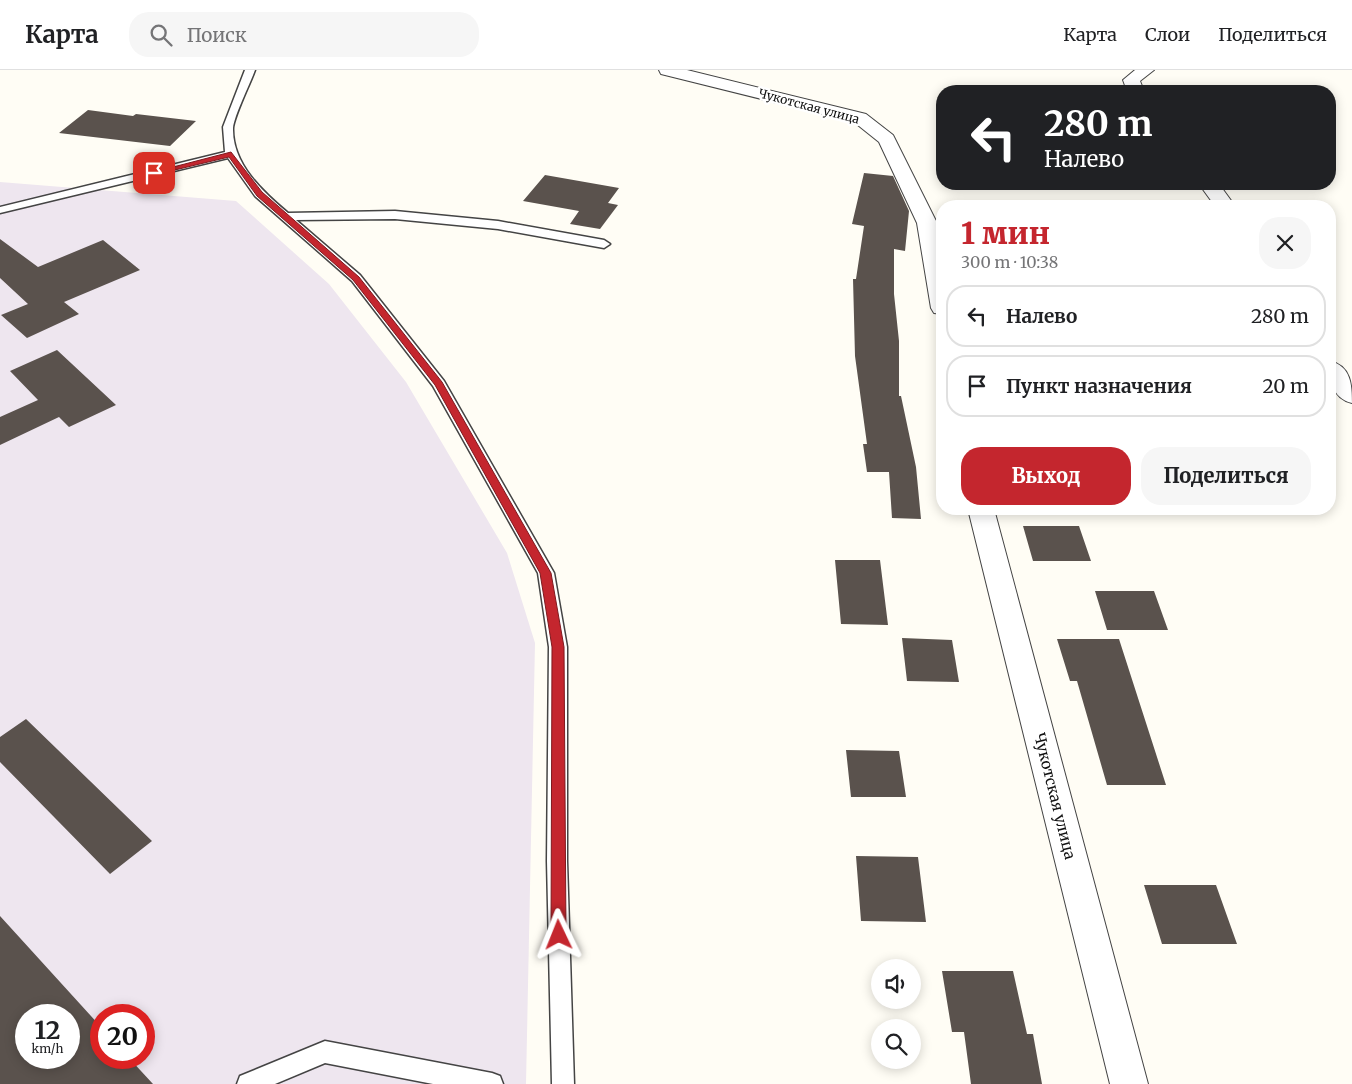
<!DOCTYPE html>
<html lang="ru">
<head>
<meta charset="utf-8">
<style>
  body { margin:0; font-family:Merriweather,serif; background:#f6f6f6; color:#202124; height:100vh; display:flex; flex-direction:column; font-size:19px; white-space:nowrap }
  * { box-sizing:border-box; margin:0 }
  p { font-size:16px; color:#757577 }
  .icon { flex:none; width:28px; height:28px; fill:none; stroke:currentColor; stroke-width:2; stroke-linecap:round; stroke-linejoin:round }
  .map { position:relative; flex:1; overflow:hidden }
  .panel { position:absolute; left:936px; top:130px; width:400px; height:315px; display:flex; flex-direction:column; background:#fff; border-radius:20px; box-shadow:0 2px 12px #0003 }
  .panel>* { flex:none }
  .top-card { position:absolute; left:936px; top:15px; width:400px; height:105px; border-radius:20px; box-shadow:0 2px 12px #0003; background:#202124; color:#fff; overflow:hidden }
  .fabs { position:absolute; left:871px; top:889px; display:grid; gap:10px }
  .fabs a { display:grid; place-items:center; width:50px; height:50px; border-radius:50%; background:#fff; box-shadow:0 2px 12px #0003; font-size:25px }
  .speed { position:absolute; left:15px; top:934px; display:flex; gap:10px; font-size:25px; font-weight:700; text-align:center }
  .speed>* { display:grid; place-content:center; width:65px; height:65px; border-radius:50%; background:#fff; box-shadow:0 2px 12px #0003; line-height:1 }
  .speed small { font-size:12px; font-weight:400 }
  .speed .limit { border:8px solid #d22; background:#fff; color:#111 }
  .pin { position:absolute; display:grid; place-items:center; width:42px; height:42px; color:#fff; margin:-21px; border-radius:10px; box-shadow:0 2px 8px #0006 }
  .me { position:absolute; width:55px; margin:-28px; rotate:358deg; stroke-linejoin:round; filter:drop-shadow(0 0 4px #0008) }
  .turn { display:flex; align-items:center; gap:18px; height:105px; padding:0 25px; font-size:22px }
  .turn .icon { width:65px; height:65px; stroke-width:2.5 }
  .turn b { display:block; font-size:35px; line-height:42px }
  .round { display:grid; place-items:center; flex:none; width:52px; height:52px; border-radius:20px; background:#f6f6f6 }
  .headline { display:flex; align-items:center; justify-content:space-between; height:85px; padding:0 25px }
  h1 { font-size:30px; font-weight:800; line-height:38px; color:#c4262e }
  .action { display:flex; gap:10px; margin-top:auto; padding:10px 25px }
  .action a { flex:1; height:58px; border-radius:20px; background:#c4262e; color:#fff; font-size:20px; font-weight:800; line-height:58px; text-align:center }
  .action a+a { background:#f6f6f6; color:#202124 }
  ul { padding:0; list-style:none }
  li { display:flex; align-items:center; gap:15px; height:62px; margin:0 10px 8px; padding:0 15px; border:2px solid #e0e0e0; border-radius:20px }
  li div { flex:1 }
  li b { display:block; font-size:19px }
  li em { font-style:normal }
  header { display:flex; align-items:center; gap:30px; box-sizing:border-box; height:70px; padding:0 25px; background:#fff; border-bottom:1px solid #e0e0e0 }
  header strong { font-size:24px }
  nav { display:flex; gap:28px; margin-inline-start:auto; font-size:18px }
  .search { width:350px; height:45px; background:#f6f6f6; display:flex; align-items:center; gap:12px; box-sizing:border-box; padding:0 18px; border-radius:20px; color:#757577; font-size:19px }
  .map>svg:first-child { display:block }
  .industrial { fill:#eee6ef; fill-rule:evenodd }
  .building { fill:#5a524d; fill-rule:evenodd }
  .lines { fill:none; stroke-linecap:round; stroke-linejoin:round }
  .service-casing { stroke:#444; stroke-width:3 }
  .minor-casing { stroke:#444; stroke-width:2 }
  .service { fill:#fff; fill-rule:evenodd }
  .minor { fill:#fff; fill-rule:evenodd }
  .route { fill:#c4262e; stroke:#7f191e }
  .labels { text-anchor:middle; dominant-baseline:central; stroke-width:5; stroke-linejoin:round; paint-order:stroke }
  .far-street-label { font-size:12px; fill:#111; stroke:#fff }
  .street-label { font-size:15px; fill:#111; stroke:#fff }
</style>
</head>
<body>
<header>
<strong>Карта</strong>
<div class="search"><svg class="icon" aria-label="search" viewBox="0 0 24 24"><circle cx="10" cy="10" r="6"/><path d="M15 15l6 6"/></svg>Поиск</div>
<nav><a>Карта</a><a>Слои</a><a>Поделиться</a></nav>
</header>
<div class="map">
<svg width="1352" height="1014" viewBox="0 0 1352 1014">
  <rect width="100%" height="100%" fill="#fffdf5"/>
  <path class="industrial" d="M0,112L236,131L329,214L406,312L507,483L535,573L526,1014H0ZM26,945H69V988H26ZM101,945H144V988H101Z"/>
  <path class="building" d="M88,40L133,46L136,44L196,51L170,76L59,63Z
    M864,103L893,106L909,141L905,181L894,179V224L899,271V326H901L916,397L921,449L892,448L889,402H867L863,374H867L855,286L853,209H856L864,156L852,154Z
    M545,105L619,118L608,133L618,135L600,159L570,154L579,141L523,131Z
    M0,169L38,197L103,170L140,200L64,232L79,244L27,268L1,245L28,234L0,208Z
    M57,280L116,335L69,357L59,347L0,375V347L38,330L10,301Z
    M1023,456H1079L1091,491H1033Z
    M835,490H880L888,555L841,554Z
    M1095,521H1154L1168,560H1107Z
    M902,568L952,570L959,612L907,611Z
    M1057,569H1119L1166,715H1107L1077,611H1070Z
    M26,649L152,771L110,804L0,692V667Z
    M846,680L899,681L906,727H851Z
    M856,786L918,787L926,852L861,851Z
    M1144,815H1216L1237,874H1162Z
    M0,846L101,957V988H129L153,1014H0ZM26,945H69V988H26Z
    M942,901H1013L1027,964H1033L1042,1014H971L964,962H952Z"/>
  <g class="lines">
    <defs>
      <path id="service" d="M245,0H255C250,14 234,46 233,58C232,94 263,122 288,143L395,141L498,151L604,170L610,174L604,178L498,159L395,149L296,150L360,205L444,311L554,503L567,577V791L574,1014H552L547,791L549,577L538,503L433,316L352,211L255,126L228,88L0,143V137L225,82L223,57Z
        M927,149L942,152V158L923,156L921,153Z
        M325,971L492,1003L500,1006L503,1014H433L325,993L275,1014H237L240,1006Z"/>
      <path id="minor" d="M659,0H687L866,44L893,65L937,153L942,182V244L934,243L931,238L917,153L879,72L854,52L661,4Z
        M1135,0H1154L1140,11L1144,21H1127L1123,10Z
        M1199,114H1219L1235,136H1215Z
        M1330,291C1351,296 1352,315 1352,333C1331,328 1330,309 1330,291Z
        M968,439H994L1148,1014H1110Z"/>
    </defs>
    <use href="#service" class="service-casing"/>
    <use href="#minor" class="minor-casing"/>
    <use href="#service" class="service"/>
    <use href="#minor" class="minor"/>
  </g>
  <path class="route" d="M231,82L262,122L359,207L442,312L551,503L564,577L566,865L564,870L559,872L554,870L551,865L552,577L540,503L435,315L353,210L257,126L229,87L154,105L150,103Z"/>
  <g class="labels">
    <g class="far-street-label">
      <text transform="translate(809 36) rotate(15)">Чукотская улица</text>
    </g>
    <g class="street-label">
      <text transform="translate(1055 726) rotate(76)">Чукотская улица</text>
    </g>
  </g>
</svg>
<div class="fabs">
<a><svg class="icon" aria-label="sound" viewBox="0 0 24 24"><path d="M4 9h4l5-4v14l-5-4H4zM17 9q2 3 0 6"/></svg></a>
<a><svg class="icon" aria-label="search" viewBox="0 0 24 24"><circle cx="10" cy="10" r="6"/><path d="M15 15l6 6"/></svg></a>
</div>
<div class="speed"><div>12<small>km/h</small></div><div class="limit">20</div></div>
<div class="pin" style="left:154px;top:103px;background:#d93025"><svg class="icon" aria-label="arrive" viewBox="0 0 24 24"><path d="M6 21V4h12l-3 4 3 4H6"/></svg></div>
<svg class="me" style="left:559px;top:865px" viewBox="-20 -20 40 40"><path d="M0-17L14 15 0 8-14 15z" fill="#c4262e" stroke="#fff" stroke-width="4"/></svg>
<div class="top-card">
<div class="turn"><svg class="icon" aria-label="left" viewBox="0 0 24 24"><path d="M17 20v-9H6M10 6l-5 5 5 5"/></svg><div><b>280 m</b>Налево</div></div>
</div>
<section class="panel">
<div class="headline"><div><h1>1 мин</h1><p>300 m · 10:38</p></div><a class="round"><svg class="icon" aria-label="close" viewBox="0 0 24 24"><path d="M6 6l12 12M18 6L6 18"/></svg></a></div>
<ul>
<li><svg class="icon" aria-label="left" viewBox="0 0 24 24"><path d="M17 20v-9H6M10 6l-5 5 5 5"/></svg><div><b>Налево</b></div><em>280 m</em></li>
<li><svg class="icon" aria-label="arrive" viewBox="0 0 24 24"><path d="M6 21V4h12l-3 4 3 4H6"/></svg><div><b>Пункт назначения</b></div><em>20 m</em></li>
</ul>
<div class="action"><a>Выход</a><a>Поделиться</a></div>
</section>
</div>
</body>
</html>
